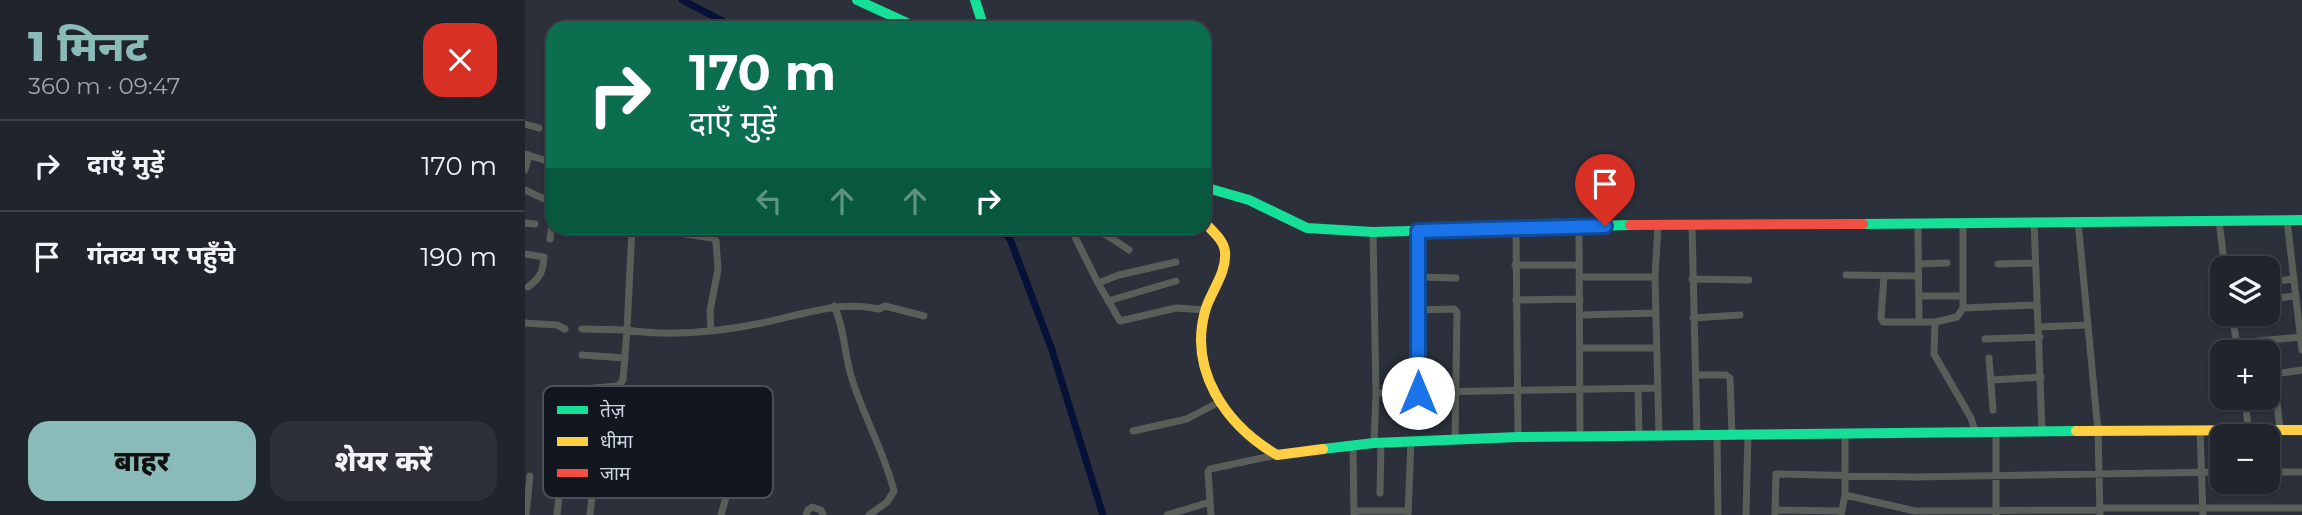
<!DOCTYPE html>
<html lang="hi">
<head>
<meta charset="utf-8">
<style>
  body { margin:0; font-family:Montserrat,"Noto Sans Devanagari",sans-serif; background:#2d3038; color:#f1f3f6; height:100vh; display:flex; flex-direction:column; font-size:26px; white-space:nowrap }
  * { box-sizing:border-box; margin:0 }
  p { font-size:23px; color:#a2a4a9 }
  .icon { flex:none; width:38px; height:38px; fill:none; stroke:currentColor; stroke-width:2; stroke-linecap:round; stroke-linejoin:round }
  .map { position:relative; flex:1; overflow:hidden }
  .details { display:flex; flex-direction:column; background:#20242c; width:525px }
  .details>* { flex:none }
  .banner { position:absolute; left:21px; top:21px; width:665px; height:214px; border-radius:21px; box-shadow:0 2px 5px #0004,0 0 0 2px #3d4148; background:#0b6e4f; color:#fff; overflow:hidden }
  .buttons { position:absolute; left:1685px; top:256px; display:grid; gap:14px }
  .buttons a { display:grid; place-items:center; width:70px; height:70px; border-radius:14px; background:#20242c; box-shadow:0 2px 5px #0004,0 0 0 2px #3d4148; font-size:35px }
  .pin { position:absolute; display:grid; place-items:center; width:60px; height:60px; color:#fff; margin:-72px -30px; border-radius:50% 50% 50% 0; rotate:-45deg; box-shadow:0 0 7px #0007 }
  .pin .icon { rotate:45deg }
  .me { position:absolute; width:77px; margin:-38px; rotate:0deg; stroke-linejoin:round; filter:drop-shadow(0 0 5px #0008) }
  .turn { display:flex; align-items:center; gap:24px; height:147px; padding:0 28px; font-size:32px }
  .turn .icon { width:91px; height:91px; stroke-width:2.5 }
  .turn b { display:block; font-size:49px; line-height:60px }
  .lanes { display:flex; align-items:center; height:66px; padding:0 28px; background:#0003; justify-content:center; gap:35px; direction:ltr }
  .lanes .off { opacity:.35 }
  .round { display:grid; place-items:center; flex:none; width:74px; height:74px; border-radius:21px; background:#2d3038 }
  .overview { display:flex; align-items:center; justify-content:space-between; height:119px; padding:0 28px }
  h1 { font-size:42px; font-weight:800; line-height:52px; color:#8bbbb9 }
  .button { display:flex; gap:14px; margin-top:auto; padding:14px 28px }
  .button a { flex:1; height:80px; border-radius:21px; background:#8bbbb9; color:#111; font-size:28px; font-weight:800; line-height:80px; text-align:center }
  .button a+a { background:#2d3038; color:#f1f3f6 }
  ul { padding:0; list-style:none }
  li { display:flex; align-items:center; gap:21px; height:91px; padding:0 28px; border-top:2px solid #3d4148 }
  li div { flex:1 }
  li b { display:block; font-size:26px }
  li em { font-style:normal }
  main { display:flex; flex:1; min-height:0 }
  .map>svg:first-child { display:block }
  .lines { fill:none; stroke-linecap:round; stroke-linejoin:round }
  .canal { stroke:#071036; stroke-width:7 }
  .street { stroke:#5a5e59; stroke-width:7 }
  .fast { stroke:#16e098; stroke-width:10 }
  .slow { stroke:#ffcf43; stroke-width:10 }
  .jam { stroke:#f24e42; stroke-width:10 }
  .route-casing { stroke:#114b97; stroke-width:18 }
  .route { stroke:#1a73e8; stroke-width:12 }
  .key { fill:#12161f; stroke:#4a4f59; stroke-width:2 }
  .key-label { font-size:19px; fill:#ced4e1 }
</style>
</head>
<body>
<main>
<section class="details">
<div class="overview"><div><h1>1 मिनट</h1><p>360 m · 09:47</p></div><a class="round" style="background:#d93025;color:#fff"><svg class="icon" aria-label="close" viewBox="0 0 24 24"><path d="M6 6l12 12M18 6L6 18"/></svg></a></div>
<ul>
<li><svg class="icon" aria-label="right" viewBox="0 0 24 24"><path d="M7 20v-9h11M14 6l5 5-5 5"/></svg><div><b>दाएँ मुड़ें</b></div><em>170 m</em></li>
<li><svg class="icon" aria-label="arrive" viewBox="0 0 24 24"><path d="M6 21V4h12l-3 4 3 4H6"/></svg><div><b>गंतव्य पर पहुँचे</b></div><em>190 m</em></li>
</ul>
<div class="button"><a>बाहर</a><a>शेयर करें</a></div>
</section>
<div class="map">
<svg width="1777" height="515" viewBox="0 0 1777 515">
  <rect width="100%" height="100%" fill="#2b303b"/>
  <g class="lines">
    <path class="canal" d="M157,0L211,28
      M476,228L485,239L526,347L578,515"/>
    <path class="street" d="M0,124L14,128
      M0,154L19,160
      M0,170L4,155
      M0,190L28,203
      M1762,220L1777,350
      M1509,221L1517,431
      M1553,221L1573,431L1575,515
      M1694,221L1700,268
      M0,223L10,224
      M1133,225L1130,277L1134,435
      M1167,225L1172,435
      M1393,225L1394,322
      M1054,226L1055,436
      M107,228L102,330C147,337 193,332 237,323C277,315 313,300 354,309L360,306L399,316
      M120,228L187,238L191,241L193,269L185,311L186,330
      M991,228L993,437
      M848,232L851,393L849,443
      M25,239L28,216
      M0,254L19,257C18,272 15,278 3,287
      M651,262L594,275L573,283L595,321L651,308L681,310
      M1393,264L1422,263
      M1473,264L1509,263
      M990,265H1054
      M1321,275L1393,276
      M1359,276L1356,318L1358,322H1410L1432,317L1438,308V222
      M893,277L931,278
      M1054,277H1130
      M1167,279L1224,280
      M1743,282L1769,279
      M573,283L548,233C567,222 588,239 604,250
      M1394,296H1438
      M1743,299L1771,296
      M991,300L1055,299
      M583,301L651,281
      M309,306C320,329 319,355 327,379C339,417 359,452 369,491L362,502L344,515
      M1438,308L1512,305
      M893,310L929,309L932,312L930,440
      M1707,313L1713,352
      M1055,315L1131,313
      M1168,318L1215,315
      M1410,322L1409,354L1446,418L1450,431
      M0,323L32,325L40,329
      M1514,327L1562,325
      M1460,339L1515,337
      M1711,343L1776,337
      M1055,348H1131
      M57,355L100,358
      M1464,358L1468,410
      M1749,374L1755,430
      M1171,375H1201L1205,378L1207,434
      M1743,375L1777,370
      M1467,380L1516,377
      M1113,389L1114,436
      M44,390L93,386L98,380L102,330L57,329
      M851,393L1131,388
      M893,393V231
      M1719,397L1724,430
      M1675,430L1678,515
      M608,431L662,419L694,402
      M1192,434L1193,515
      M828,446L829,515
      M1743,472H1777
      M855,493L856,443
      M1320,495L1390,511L1575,510
      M1575,508H1777
      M1250,510L1317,511
      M829,511H883
      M1471,514V431
      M1,515L5,476
      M32,515L36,477
      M65,515L70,466
      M196,515L211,462
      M281,515L283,510L287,507L296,510L298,515
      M642,515L685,502
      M686,515L683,472L685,469L751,455
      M883,515L886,441
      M1221,515L1223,434
      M1250,515L1251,474L1389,477L1698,472
      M1316,515L1320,495V433"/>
    <path class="fast" d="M332,0L393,28
      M450,0L459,28
      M679,187L724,200L782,228L848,232L1105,225
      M1338,224L1777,220
      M798,449L849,443L993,437L1551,431"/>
    <path class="slow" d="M679,222C687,231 699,240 700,252C702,272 687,290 681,308C662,370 701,425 752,455L798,449
      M1551,431L1777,430"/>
    <path class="jam" d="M1105,225L1338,224"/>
  </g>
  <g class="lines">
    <defs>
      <path id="route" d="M893,393V231L1080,226"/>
    </defs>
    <use href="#route" class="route-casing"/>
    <use href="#route" class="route"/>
  </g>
  <rect x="18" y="386" width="230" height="112" rx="10" class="key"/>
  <rect x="32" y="406" width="31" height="8" fill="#16e098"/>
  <rect x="32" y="437" width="31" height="9" fill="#ffcf43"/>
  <rect x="32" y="469" width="31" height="8" fill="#f24e42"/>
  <g class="key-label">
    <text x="75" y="417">तेज़</text>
    <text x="75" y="448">धीमा</text>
    <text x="75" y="480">जाम</text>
  </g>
</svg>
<div class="buttons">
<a><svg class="icon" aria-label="layers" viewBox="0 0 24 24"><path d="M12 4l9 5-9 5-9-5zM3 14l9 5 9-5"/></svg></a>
<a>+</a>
<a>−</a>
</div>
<div class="pin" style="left:1080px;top:226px;background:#d93025"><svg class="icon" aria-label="arrive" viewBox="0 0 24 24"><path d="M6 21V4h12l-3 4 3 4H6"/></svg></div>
<svg class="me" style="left:893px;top:393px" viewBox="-20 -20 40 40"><circle r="19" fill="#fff"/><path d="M0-13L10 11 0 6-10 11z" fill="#1a73e8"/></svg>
<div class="banner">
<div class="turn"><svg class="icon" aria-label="right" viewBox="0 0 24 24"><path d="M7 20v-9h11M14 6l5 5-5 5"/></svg><div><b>170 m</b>दाएँ मुड़ें</div></div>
<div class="lanes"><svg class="icon off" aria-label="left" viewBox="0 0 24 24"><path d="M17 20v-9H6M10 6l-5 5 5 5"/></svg><svg class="icon off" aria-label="ahead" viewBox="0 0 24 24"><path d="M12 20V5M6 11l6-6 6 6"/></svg><svg class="icon off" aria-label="ahead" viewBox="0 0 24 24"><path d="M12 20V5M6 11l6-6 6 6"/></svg><svg class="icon" aria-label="right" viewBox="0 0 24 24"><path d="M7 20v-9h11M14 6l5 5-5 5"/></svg></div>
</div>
</div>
</main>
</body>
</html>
